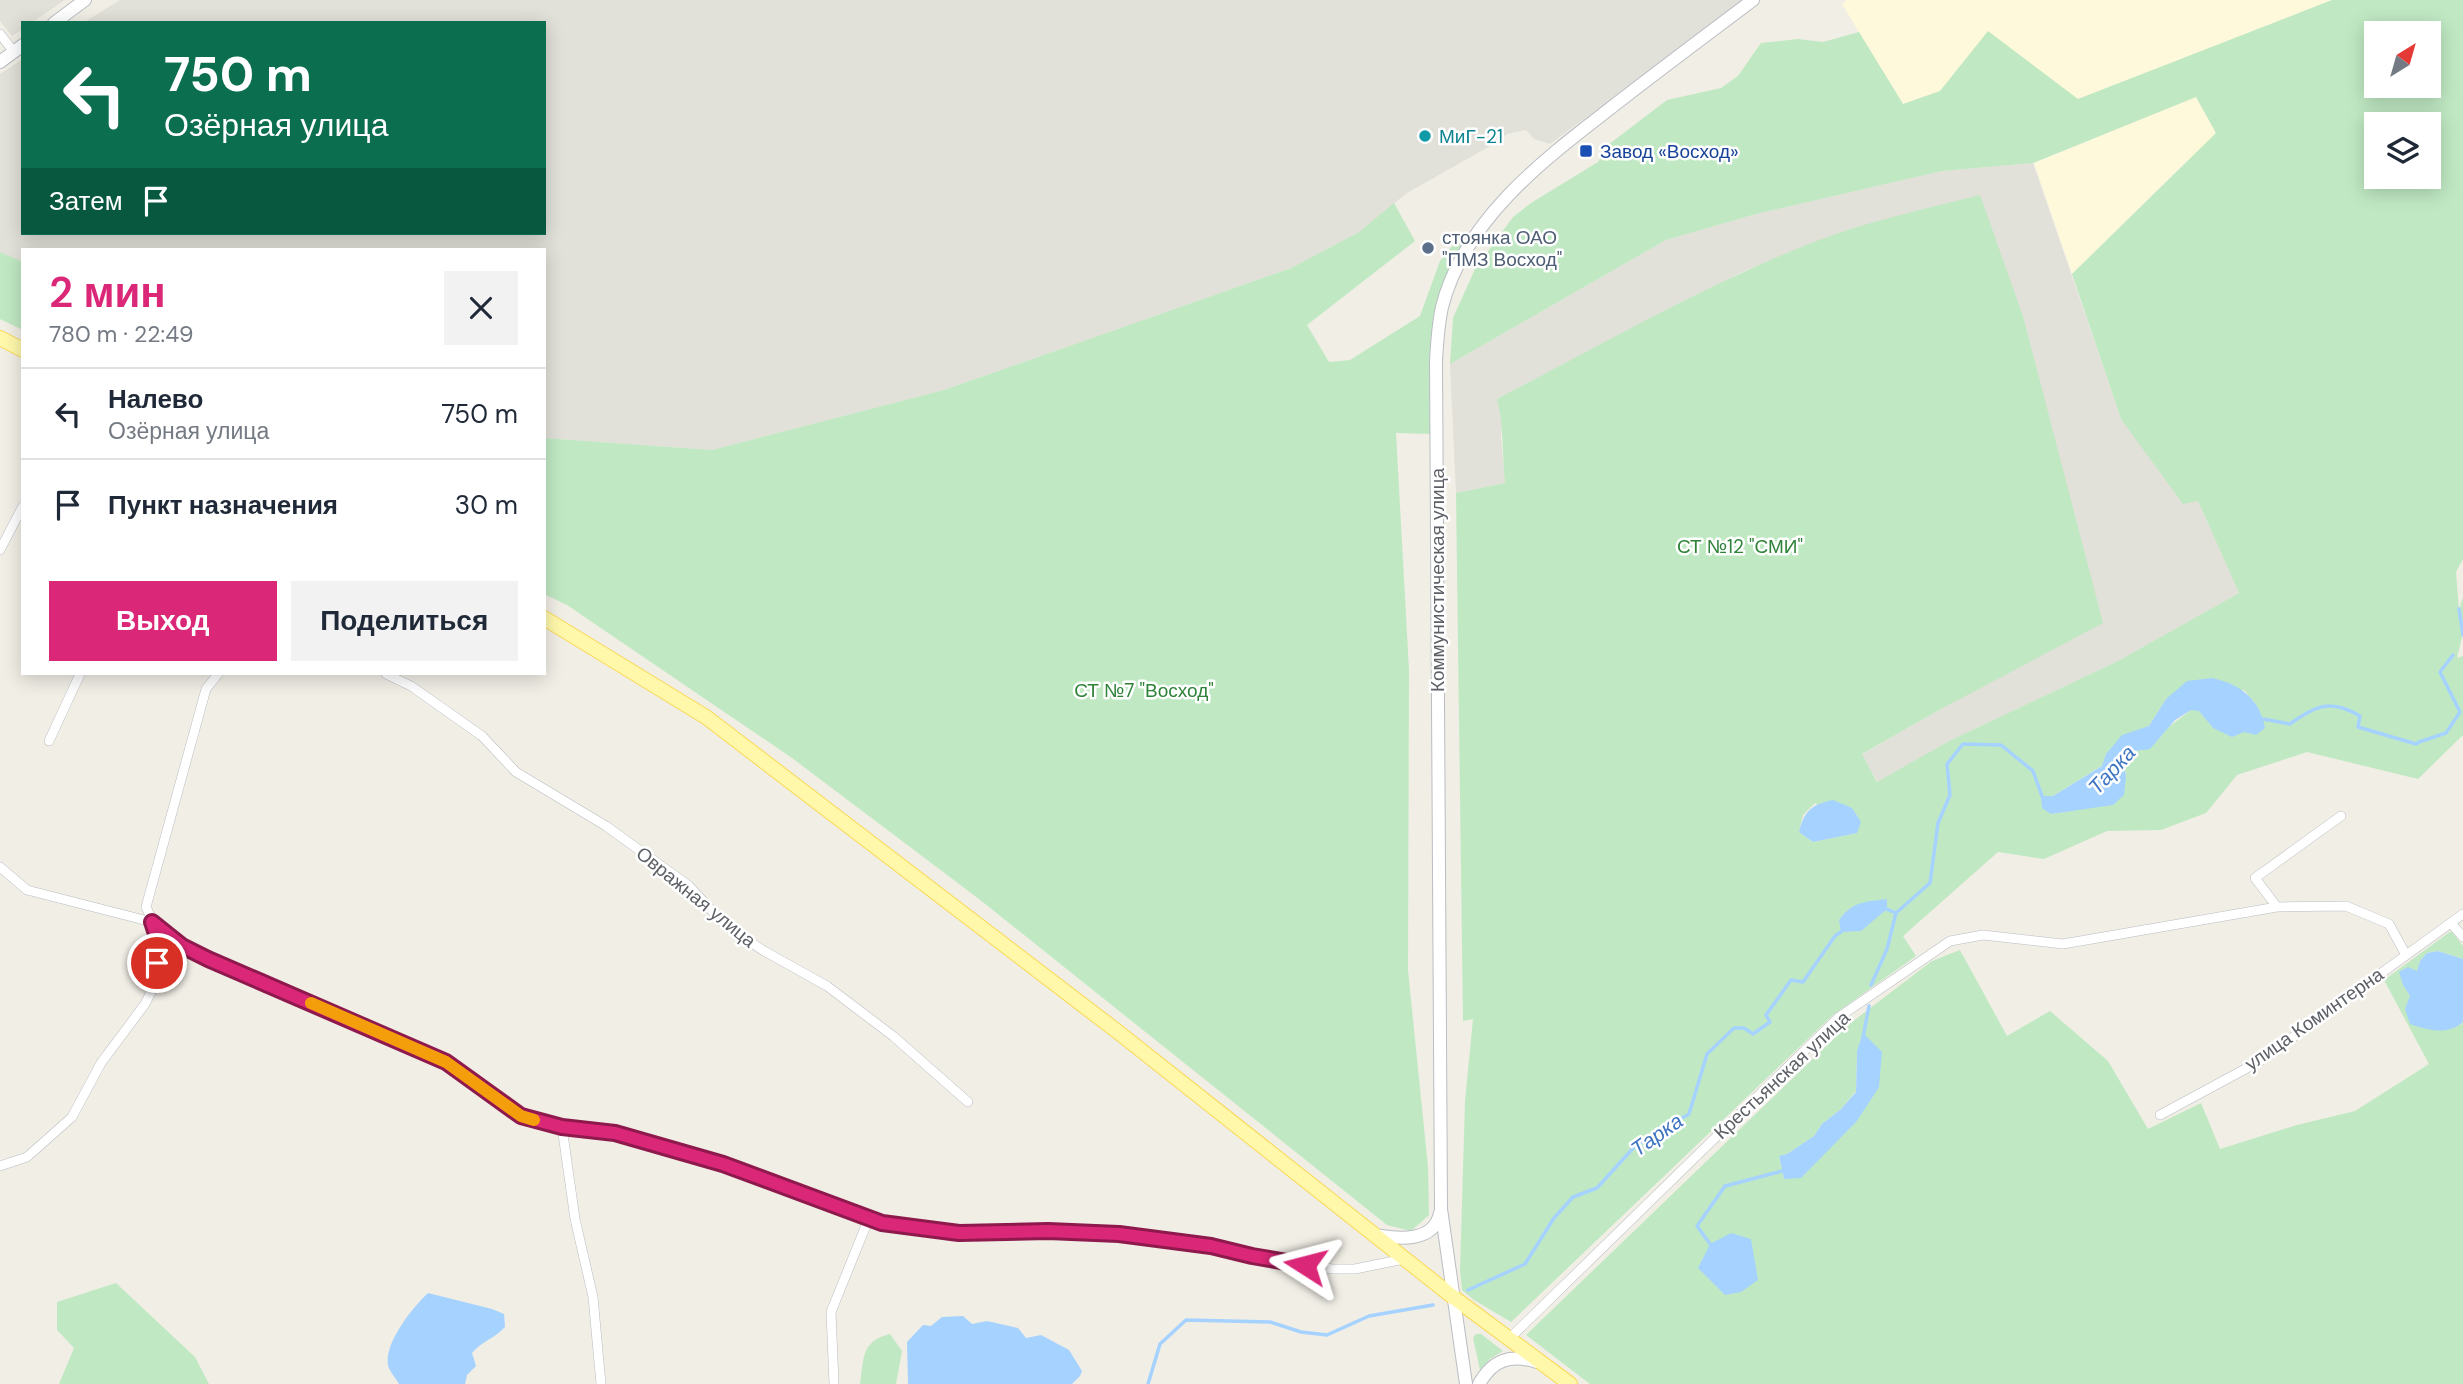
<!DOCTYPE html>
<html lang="ru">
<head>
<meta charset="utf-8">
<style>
  body { margin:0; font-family:"DM Sans",sans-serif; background:#f2f2f3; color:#1f2937; height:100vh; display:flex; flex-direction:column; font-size:26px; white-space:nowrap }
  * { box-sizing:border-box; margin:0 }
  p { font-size:23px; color:#747a83 }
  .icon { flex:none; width:38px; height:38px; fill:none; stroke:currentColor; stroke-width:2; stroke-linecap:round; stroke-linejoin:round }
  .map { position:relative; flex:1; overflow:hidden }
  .panel { position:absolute; left:21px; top:248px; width:525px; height:427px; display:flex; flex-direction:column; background:#fff; border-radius:0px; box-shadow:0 4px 18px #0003 }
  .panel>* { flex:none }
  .top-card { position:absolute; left:21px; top:21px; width:525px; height:214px; border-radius:0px; box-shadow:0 4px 18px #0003; background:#0b6e4f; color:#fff; overflow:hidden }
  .needle { width:46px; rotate:37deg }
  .tools { position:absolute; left:2364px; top:21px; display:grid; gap:14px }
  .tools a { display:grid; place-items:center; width:77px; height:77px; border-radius:0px; background:#fff; box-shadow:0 4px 18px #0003; font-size:35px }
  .pin { position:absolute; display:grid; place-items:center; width:60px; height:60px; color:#fff; margin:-30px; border:4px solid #fff; border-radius:50%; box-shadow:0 2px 7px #0007 }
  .me { position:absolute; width:77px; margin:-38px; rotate:279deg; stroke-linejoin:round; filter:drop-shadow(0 0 5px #0008) }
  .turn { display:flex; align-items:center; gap:24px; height:147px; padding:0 28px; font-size:32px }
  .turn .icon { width:91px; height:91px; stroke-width:2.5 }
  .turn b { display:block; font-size:49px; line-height:60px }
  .then { display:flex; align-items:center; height:66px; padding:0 28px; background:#0003; gap:14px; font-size:26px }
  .round { display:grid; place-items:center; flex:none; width:74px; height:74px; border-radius:0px; background:#f2f2f3 }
  .summary { display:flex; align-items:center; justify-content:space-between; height:119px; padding:0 28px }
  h1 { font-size:42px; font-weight:600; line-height:52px; color:#db2777 }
  .primary-button { display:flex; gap:14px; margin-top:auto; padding:14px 28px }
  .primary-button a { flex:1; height:80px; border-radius:0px; background:#db2777; color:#fff; font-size:28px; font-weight:600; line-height:80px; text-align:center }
  .primary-button a+a { background:#f2f2f3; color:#1f2937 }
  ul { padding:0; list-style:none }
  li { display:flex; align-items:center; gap:21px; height:91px; padding:0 28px; border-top:2px solid #e0e1e3 }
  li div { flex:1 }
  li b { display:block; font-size:26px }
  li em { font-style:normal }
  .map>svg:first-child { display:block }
  .commercial { fill:#fff9db }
  .industrial { fill:#e1e0d9 }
  .green { fill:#c0e9c3; fill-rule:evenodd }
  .water { fill:#a6d2ff }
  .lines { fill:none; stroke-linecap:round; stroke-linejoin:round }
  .stream { stroke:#a6d2ff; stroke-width:3.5 }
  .street-casing { stroke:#babcc2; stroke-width:10 }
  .secondary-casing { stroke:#babdc4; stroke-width:14 }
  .primary-casing { stroke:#fad854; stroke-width:16 }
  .street { stroke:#fff; stroke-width:9 }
  .secondary { stroke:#fff; stroke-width:12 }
  .primary { stroke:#fff8ab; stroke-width:14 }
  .route-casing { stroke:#8e194d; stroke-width:18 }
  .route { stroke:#db2777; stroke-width:12 }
  .slow { stroke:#f59e0b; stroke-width:12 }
  .culture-dot { fill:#0f9aa8; stroke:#fff; stroke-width:2.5 }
  .transit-dot { fill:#1a4fb4; stroke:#fff; stroke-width:2.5 }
  .service-dot { fill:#5c6f8a; stroke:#fff; stroke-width:2.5 }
  .labels { text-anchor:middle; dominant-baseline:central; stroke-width:5; stroke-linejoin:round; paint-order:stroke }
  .culture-label { font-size:19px; fill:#0d838f; stroke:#fff; text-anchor:start }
  .transit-label { font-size:19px; fill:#164399; stroke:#fff; text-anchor:start }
  .service-label { font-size:19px; fill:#4e5e75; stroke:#fff; text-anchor:start }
  .park-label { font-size:19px; fill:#2f8339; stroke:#fff }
  .street-label { font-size:19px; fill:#5d6066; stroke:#fff }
  .water-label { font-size:21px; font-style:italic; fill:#3e75c2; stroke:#fff }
</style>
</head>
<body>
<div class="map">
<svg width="2463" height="1384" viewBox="0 0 2463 1384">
  <rect width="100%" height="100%" fill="#f0eee5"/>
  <path class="commercial" d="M1847,0H2332L2078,99L1988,32L1940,91L1903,104L1842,4Z
    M2196,97L2216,133L2072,274L2034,163Z"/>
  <path class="industrial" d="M0,0H65L31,23H23V29L12,36L0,21Z
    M120,0H1744L1550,144L1534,139L1526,130L1507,134L1490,146L1407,193L1359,232L1291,268L944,390L712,450L544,438V250H23V262L0,252V74L23,59V233H544V23H83Z
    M2033,163L2121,419L2198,501L2239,593L2118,661L1949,741L1878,782L1861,755L1941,709L2057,456L2023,316L1815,242L1742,272L1497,399L1502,417L1501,438L1505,483L1456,493L1450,364L1666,240L1756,214L1942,171Z"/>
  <path class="green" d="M2332,0H2463V559L2456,572L2459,610L2463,597V633L2457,658L2463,656V735L2418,779L2307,752L2237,775L2206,813L2161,830L2107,831L2044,859L1998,852L1903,936L1916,956L1833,1015L1511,1322L1474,1300L1462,1290L1460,1271L1465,1101L1473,1019L1463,1021L1456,493L1505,483C1502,456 1504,425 1497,399C1601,345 1703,286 1811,243C1865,222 1924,209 1980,195L2023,316L2103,623L1941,709L1862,754L1877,782L1949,741L2118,661L2239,593L2198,501L2183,504L2121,419L2072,274L2216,133L2196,97L2033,163L1942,171L1756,214L1666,240L1450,364L1453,318L1475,269L1513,217L1531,203L1598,162L1608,145L1667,100L1721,88L1738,76L1761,43L1798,39L1823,42L1859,32L1903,104L1940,91L1988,31L2078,99ZM2376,33H2429V86H2376ZM2376,124H2429V177H2376ZM2244,690L2255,703L2263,719L2213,728L2199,710H2191L2124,761L2126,777L2113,804L2051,814L2041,796H2053L2103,765L2106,754L2137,731L2149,726L2166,699ZM1815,803L1856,833L1813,842L1799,832L1803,815Z
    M1394,203L1415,241L1307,325L1329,362L1350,360L1420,316L1440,261L1462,234L1466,237L1443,291L1433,434L1396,433L1409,670L1408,970L1428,1167L1429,1215L1411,1231L1387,1225L979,899L792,758L567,605L544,594V438L712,450L944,390L1291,268L1359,232Z
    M0,252L23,262V330L0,319Z
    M2451,931L2463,946V959L2438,951L2427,953L2420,961L2417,971L2403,985L2410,996L2460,1025L2463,1022V1384H1590L1526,1335L1848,1025L1932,961L1960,950L2007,1036L2050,1011L2108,1061L2148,1129L2201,1103L2220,1149L2297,1125L2355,1111L2429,1064L2384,980ZM1864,1033L1857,1121L1784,1179L1779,1157L1787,1154L1814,1136L1822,1124L1841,1109L1856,1091L1857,1051Z
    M116,1283L195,1357L209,1384H59L74,1348L57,1330V1302Z
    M890,1334L902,1351L896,1384H860C864,1358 861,1341 890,1334Z
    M1476,1334H1481L1503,1351L1490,1359L1480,1370L1473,1338Z"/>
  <path class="water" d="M2212,678C2240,684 2260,699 2265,728L2256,735L2244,732L2232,737L2213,728L2199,711L2191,710L2175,720L2150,749L2134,751L2124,761L2126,777L2124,795L2113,805L2051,814L2042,808L2041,796H2053L2102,766L2106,754L2122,735L2149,726L2166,699L2187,681Z
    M1833,800L1852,808L1861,822L1857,833L1813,842L1799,832C1804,811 1812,804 1833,800Z
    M1887,899V909L1861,931L1841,932L1839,920C1853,901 1865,902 1887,899Z
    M2438,951L2463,959V1022C2447,1036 2428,1030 2410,1024L2405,1009L2410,996L2403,985L2399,972L2408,967L2417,971L2420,961L2427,953Z
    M1863,1033L1882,1052L1879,1087L1857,1121L1801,1178L1784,1179L1779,1156L1787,1154L1814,1136L1822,1124L1841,1109L1856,1092L1857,1051Z
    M1731,1233L1751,1239L1758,1280L1741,1292L1725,1295L1698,1268L1710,1244Z
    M428,1293L492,1309L504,1314L505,1327C495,1338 481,1342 472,1353L476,1366L467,1375L465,1384H399C396,1378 389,1371 388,1365C384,1343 413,1307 428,1293Z
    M963,1316L972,1324L987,1321L1018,1328L1026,1338L1041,1335L1069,1350L1082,1371L1080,1376L1072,1384H908L907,1342L923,1325L931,1326L942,1317Z"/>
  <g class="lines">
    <path class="stream" d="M2459,609L2463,635
      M2259,721L2263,719L2290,724C2316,705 2331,699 2360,716L2358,727L2416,744L2419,742L2446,733L2460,712L2440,672L2453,655
      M1884,908L1896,913L1930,883L1938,823L1950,795L1947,764L1963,744L2001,745L2033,771L2043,799
      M1871,985L1887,949L1896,913
      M1863,1037L1869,1006
      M1710,1244L1697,1226L1725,1186L1786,1170
      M1468,1290L1525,1264L1554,1218L1573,1197L1597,1188L1636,1145L1689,1114L1707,1054L1734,1028H1744L1753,1034L1770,1022L1766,1015L1791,980L1803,982L1835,936L1845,929
      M1148,1384L1160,1344L1186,1320L1270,1322L1301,1332L1327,1335L1369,1316L1433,1305"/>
    <defs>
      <path id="street" d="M0,34L14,52
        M0,550L23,506
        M218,674L206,689L146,907C156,934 183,947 208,959L446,1062L521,1116L562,1127L616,1133L723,1164L882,1223L959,1232L1048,1231L1119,1234L1211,1246L1252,1256L1332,1269H1355L1404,1259
        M386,674L411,686L482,736L516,772L606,826L689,886L726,926L764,951L827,986L893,1036L968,1102
        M49,741L80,674
        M0,867L27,890L152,922L159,943L155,984L145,1004L101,1063L72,1117L27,1157L0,1166
        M2277,907L2255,878L2341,816
        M2451,923L2463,937
        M2160,1115L2260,1061L2463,914
        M562,1127L575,1219L593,1297L601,1384
        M1509,1339L1839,1017L1950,941L1983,935L2063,944L2277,907L2346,906L2389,924L2406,955
        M834,1384L831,1312L869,1218"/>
      <path id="secondary" d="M54,23L85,0
        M0,62L23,45
        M1375,1235C1398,1239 1434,1243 1440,1213
        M1466,1384L1441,1209L1436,361C1437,343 1438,325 1442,307C1465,216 1550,155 1621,100C1665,66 1709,33 1753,0
        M1479,1384C1493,1359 1511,1354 1537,1362"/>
      <path id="primary" d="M0,338L23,350
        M544,618L706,717L1118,1032L1453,1297L1570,1384"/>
    </defs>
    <use href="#street" class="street-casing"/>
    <use href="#secondary" class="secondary-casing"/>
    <use href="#primary" class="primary-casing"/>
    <use href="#street" class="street"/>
    <use href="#secondary" class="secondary"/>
    <use href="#primary" class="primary"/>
  </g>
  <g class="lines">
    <defs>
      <path id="route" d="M157,963L159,943L152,922L182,946L208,959L446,1062L521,1116L562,1127L615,1133L723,1164L882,1223L959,1233L1048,1231L1119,1234L1211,1246L1252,1256L1305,1265"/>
    </defs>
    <use href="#route" class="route-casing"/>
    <use href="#route" class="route"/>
    <path class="slow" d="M311,1003L446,1062L521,1116L534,1120"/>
  </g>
  <circle class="culture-dot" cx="1425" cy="136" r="7"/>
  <rect class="transit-dot" x="1579" y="144" width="14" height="14" rx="3.5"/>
  <circle class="service-dot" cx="1428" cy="248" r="7"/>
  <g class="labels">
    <g class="culture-label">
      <text x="1439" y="136">МиГ-21</text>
    </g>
    <g class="transit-label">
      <text x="1600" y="151">Завод «Восход»</text>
    </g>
    <g class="service-label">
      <text x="1442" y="237">стоянка ОАО<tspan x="1442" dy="22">"ПМЗ Восход"</tspan></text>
    </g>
    <g class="park-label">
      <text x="1740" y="546">СТ №12 "СМИ"</text>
      <text x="1144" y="690">СТ №7 "Восход"</text>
    </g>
    <g class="street-label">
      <text transform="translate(1437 580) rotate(-90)">Коммунистическая улица</text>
      <text transform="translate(696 897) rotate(39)">Овражная улица</text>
      <text transform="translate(2314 1019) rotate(-35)">улица Коминтерна</text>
      <text transform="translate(1782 1075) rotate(-43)">Крестьянская улица</text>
    </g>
    <g class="water-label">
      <text transform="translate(2112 770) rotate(-47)">Тарка</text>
      <text transform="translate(1657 1135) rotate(-35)">Тарка</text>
    </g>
  </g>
</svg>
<div class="tools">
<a><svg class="needle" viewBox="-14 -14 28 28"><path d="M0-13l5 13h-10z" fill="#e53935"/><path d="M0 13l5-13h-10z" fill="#747a83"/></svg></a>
<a><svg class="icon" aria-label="layers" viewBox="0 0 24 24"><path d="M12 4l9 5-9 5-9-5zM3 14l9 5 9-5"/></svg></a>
</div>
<div class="pin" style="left:157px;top:963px;background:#d93025"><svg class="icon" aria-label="arrive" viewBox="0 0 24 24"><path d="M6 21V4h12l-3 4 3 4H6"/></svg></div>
<svg class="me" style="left:1305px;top:1265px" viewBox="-20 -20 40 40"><path d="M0-17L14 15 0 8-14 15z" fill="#db2777" stroke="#fff" stroke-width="4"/></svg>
<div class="top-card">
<div class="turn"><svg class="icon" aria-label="left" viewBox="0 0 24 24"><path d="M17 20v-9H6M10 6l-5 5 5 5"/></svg><div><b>750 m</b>Озёрная улица</div></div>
<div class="then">Затем<svg class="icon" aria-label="arrive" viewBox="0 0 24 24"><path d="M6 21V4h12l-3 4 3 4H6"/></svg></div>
</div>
<section class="panel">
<div class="summary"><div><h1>2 мин</h1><p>780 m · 22:49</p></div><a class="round"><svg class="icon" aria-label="close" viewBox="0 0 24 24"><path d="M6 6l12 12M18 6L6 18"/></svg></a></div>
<ul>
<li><svg class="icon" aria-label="left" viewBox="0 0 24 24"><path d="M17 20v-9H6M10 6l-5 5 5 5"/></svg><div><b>Налево</b><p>Озёрная улица</p></div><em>750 m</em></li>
<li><svg class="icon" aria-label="arrive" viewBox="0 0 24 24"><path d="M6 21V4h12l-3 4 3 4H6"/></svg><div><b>Пункт назначения</b></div><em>30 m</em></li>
</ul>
<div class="primary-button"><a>Выход</a><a>Поделиться</a></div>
</section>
</div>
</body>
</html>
